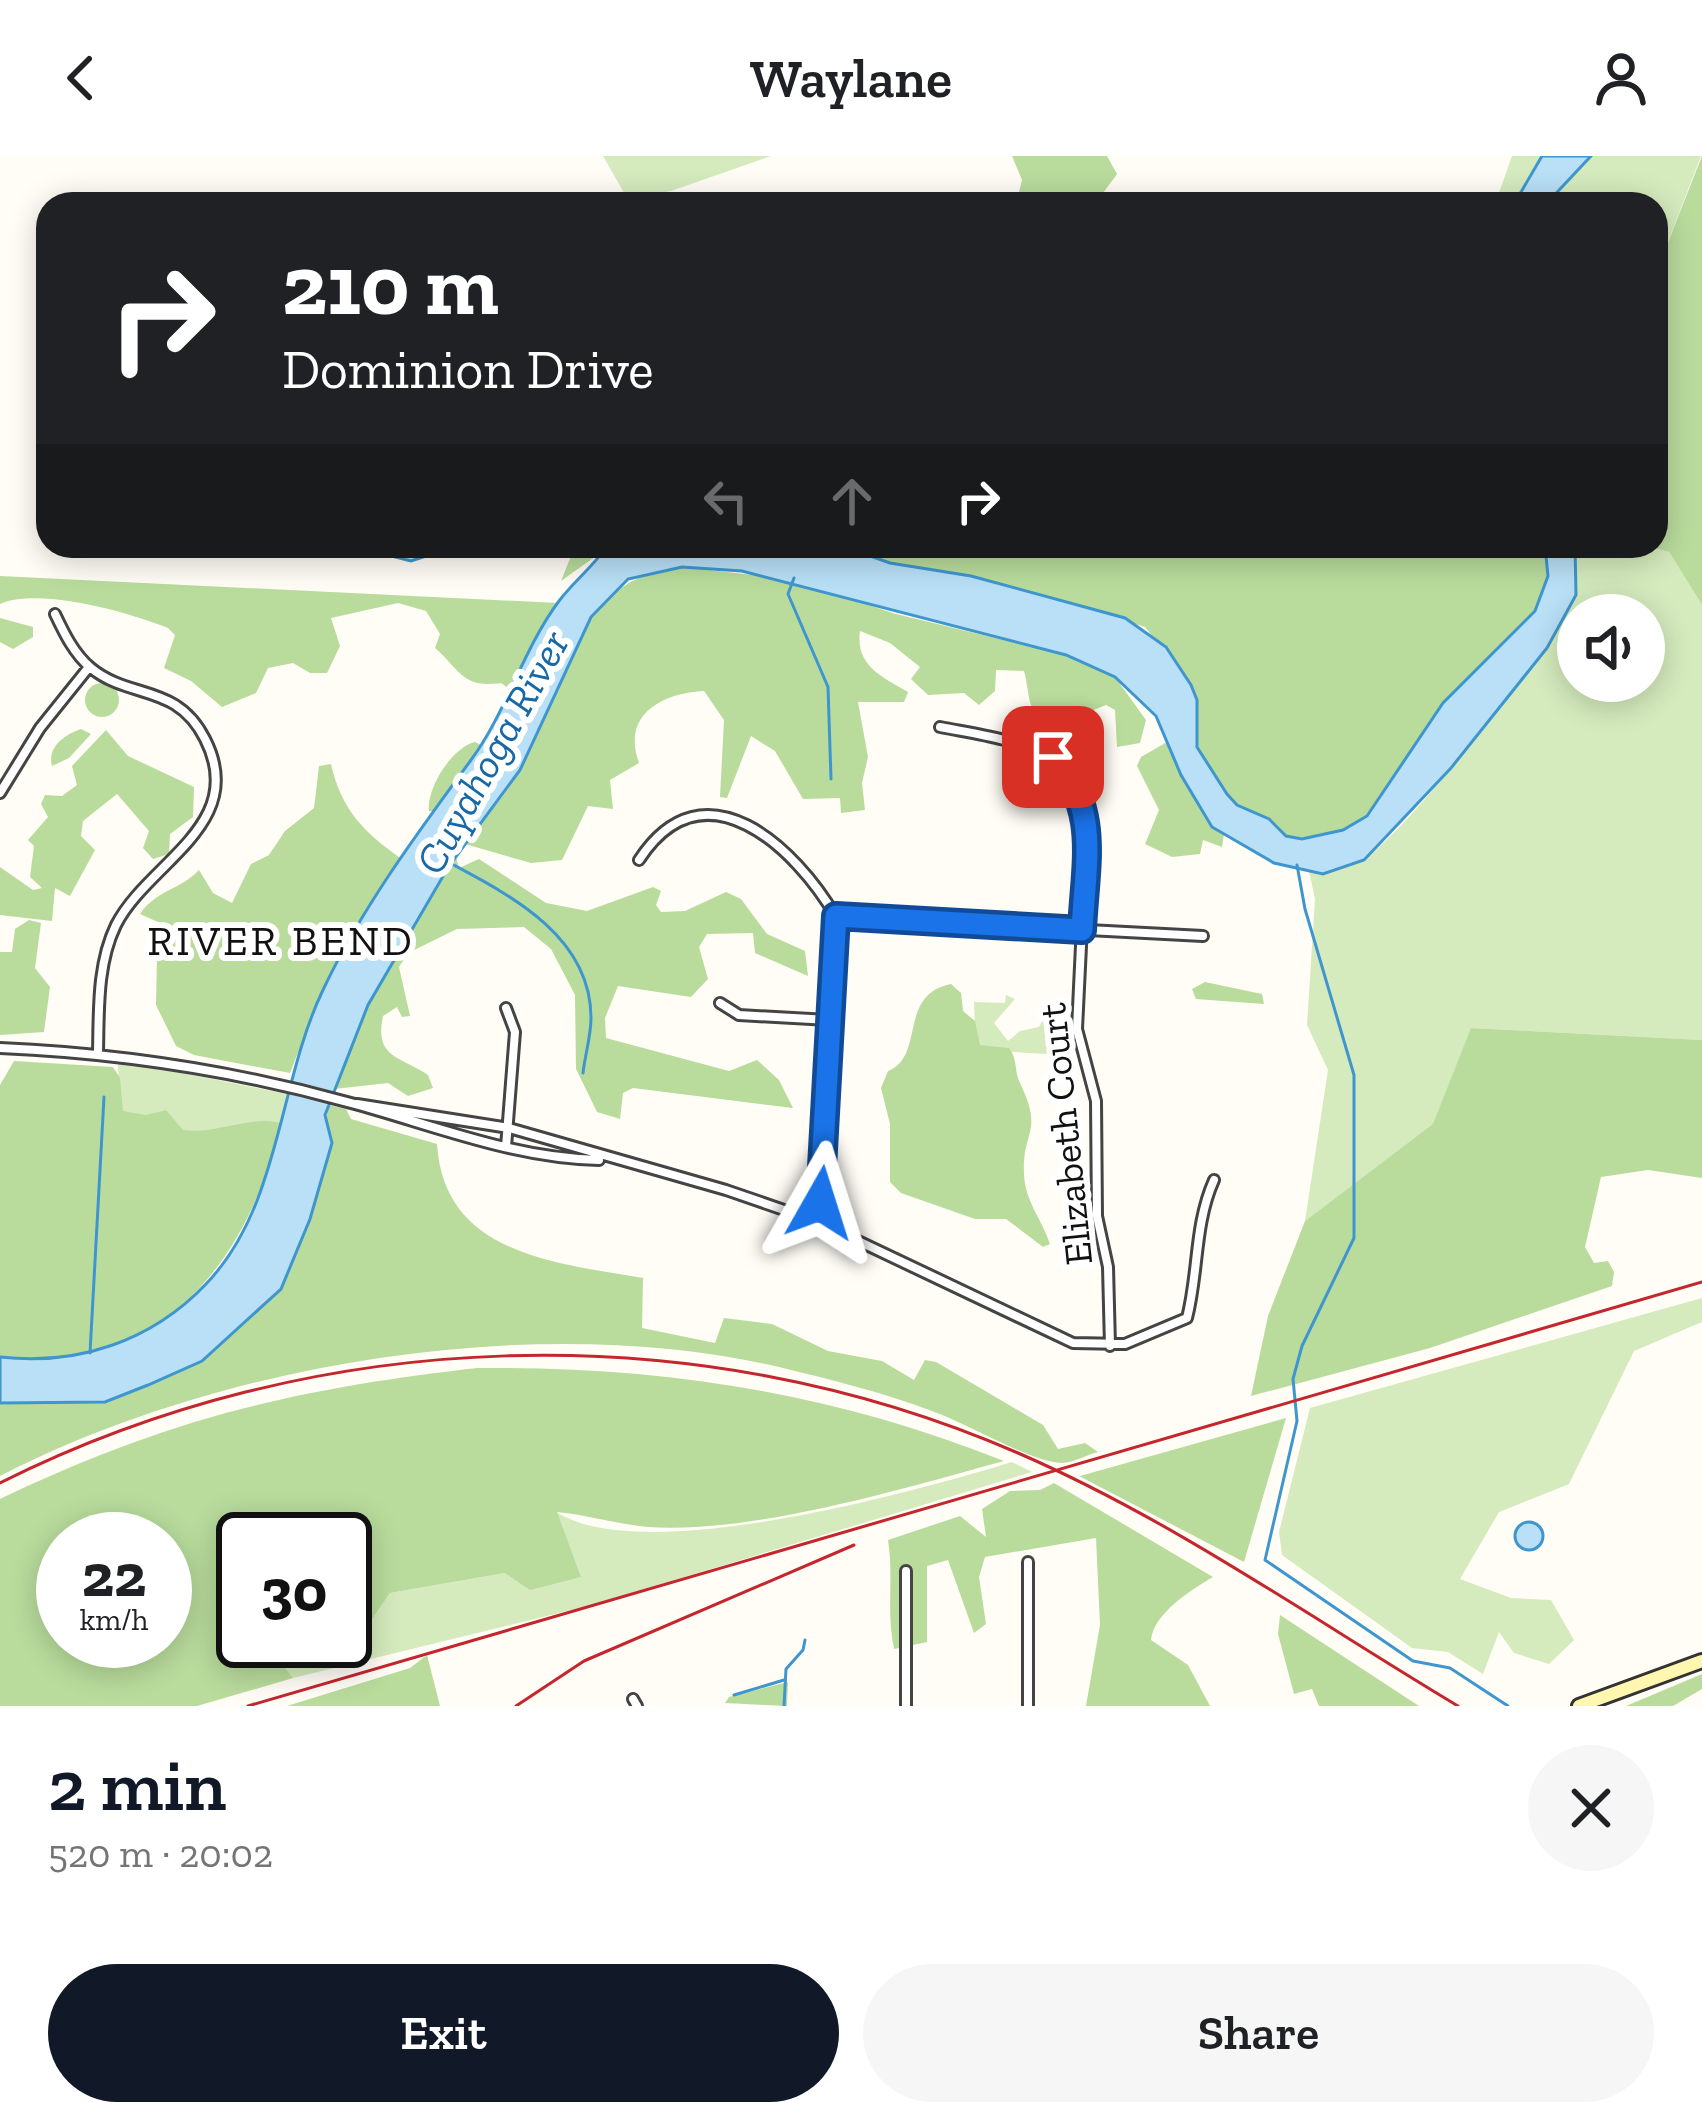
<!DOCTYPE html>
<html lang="en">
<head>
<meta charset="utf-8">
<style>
  body { margin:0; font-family:"Zilla Slab",serif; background:#f6f6f6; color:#202124; height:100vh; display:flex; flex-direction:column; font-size:45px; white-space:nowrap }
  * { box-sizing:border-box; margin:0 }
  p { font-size:39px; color:#757577 }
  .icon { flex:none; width:66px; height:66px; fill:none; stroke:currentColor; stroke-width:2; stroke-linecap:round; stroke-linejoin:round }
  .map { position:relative; height:1550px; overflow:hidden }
  .side { display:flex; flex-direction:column; background:#fff; flex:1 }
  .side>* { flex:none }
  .banner { position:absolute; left:36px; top:36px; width:1632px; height:366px; border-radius:36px; box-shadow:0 6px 30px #0003; background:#202124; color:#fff; overflow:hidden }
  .controls { position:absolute; left:1557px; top:438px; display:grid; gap:24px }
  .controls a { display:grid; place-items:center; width:108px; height:108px; border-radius:50%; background:#fff; box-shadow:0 6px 30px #0003; font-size:60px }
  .speed { position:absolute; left:36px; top:1356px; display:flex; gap:24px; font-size:60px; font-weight:700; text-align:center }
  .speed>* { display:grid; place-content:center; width:156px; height:156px; border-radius:50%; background:#fff; box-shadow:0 6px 30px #0003; line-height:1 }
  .speed small { font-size:30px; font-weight:400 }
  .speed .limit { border:6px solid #111; border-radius:18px; background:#fff; color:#111 }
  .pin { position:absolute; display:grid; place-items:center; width:102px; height:102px; color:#fff; margin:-51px; border-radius:24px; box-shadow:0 6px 18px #0006 }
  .me { position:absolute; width:132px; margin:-66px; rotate:6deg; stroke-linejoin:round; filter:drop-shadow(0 0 9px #0008) }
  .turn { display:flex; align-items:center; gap:42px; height:252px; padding:0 48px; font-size:54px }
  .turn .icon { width:156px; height:156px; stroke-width:2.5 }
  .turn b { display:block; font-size:84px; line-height:102px }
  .lanes { display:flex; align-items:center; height:114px; padding:0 48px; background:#0003; justify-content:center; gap:60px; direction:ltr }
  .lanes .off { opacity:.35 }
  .round { display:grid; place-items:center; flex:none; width:126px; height:126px; border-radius:63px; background:#f6f6f6 }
  .headline { display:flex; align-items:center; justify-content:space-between; height:204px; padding:0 48px }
  h1 { font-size:72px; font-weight:600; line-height:90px; color:#111827 }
  .button { display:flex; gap:24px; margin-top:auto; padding:24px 48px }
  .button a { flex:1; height:138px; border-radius:72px; background:#111827; color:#fff; font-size:48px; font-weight:600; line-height:138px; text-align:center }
  .button a+a { background:#f6f6f6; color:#202124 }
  header { display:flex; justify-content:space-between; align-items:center; height:156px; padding:0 48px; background:#fff; font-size:54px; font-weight:600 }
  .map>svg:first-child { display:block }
  .green { fill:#d5ebbd; fill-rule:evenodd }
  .forest { fill:#b9dc9c; fill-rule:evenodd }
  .water { fill:#b9e0f7; stroke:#3f96cf; stroke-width:3 }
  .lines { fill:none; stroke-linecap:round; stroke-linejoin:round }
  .stream { stroke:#3f96cf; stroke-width:3 }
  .street-casing { stroke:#444; stroke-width:14 }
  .secondary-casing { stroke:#333; stroke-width:18 }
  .street { stroke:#fff; stroke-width:8 }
  .secondary { stroke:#fff6b0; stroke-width:12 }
  .rail { stroke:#c4262e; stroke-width:3 }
  .route-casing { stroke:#114b97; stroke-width:30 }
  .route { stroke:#1a73e8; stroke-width:21 }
  .labels { text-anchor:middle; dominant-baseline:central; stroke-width:12; stroke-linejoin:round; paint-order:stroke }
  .street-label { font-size:39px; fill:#111; stroke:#fff }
  .water-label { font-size:42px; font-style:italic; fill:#1768a6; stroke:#fff }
  .neighbourhood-label { font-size:42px; letter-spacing:3px; fill:#111; stroke:#fff }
</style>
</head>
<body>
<header><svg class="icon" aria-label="back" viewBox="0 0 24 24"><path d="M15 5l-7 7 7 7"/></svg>Waylane<svg class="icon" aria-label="person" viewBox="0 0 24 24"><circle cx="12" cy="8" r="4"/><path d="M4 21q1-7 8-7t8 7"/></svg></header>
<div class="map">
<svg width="1702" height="1550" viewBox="0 0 1702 1550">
  <rect width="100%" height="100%" fill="#fffdf5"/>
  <path class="green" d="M603,0H771L671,35L627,42Z
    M1512,0H1542L1514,48H1495Z
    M1591,0H1701L1656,117V48H1546Z
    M1575,390H1646L1669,396L1702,449V884L1472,872L1434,968L1305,1065L1328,914L1307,869L1315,743L1309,715C1325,718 1346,713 1362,704C1402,683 1552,490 1573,445C1580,430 1575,407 1575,390ZM1578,459H1644V525H1578Z
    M1006,839L1015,843L994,867L1008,885L1020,875L1039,871L1053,845H1063L1065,899L976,894L974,846L1005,847Z
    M118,904L287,938L276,992L120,988Z
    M1702,1142V1166L1634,1195L1569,1328L1499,1356L1460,1423L1511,1442L1551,1444L1574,1484L1549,1508L1514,1497L1499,1476L1483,1518L1448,1496L1412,1492L1282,1399L1279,1376L1310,1252Z
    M1012,1306L1032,1316L592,1449L293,1522L267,1489L360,1481L390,1437L505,1417L580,1421L555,1355C639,1413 917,1335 1012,1306Z"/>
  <path class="forest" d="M1012,0H1107L1117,18L1095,48H1016L1022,24Z
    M1702,0V449L1669,396L1646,390H1656V117Z
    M575,390H610L561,425Z
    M842,390H1545L1548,420L1535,455L1443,547L1366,660L1343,674L1302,683L1286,680L1269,663L1237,649L1227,638L1197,591L1191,529L1145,471L1058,443L971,420L890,407Z
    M682,411L789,423L896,458L1066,499L1115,521L1146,564L1140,587L1117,591L1115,554L1106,549L1051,571C1025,556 1031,540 1024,515L996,514L995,535L979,549L964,537L928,539L911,523L920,511L890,487L860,475C855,510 883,521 908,536L904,546H858L868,601L862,627L865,654L841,657L840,642L803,643L775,595L751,580L727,642L720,641L724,564L704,535C663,537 621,558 639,607L610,624L613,653L588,650L562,704L531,707L465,688C483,663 505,640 520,614C569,531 568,423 682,411Z
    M0,420L558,447L514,536L501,527C462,532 462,516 435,492L440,478L426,455L398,447L331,462L340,490L327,517H310L293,507L268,512L256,537L222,551L191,525L164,512L175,479L168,472C128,456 40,431 0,448Z
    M0,462L33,471V481L13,493L0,486Z
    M85 544a17 17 0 1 1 34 0a17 17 0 1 1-34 0Z
    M81,573L91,578L69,602L52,610C47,591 64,579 81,573Z
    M106,574L128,600L194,631L193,661L170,678L169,698L153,703L143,692L149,675L117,638L83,665L81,680L95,694L70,740L55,732L52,765L0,759V711L33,734L42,732L30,721L34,690L28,684L48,661L41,648L45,639L62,640L77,629L72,610Z
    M475,586L481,589L435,655H429C426,633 452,591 475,586Z
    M1167,586L1212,671L1224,678L1222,691L1203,684L1200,698L1172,701L1145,688L1159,654L1137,610L1141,601Z
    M331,608C341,653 364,677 402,703L323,832L290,917L194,899L176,890L156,849L157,801L169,771L140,758C156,734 182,733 199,714L213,737L232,747L251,708L269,699L285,675L314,652L319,610Z
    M456,701L459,712L479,703L546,747L587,755L653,731L661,735L656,749L661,756L685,755L726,736L741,743L767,778L805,795L808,820L755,797L753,777L707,778L699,791L708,823L691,841L618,830L605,862L606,882L729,915L757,904L779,924L793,952L633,932L623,937L620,963L597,956L576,913L575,839L551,793L524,771L457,773L408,797L399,811L410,860L402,861L397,851L383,860C374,902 400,900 428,919L433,932L408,940L388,927L334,933L368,849Z
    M29,764L41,767L35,812L50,831L44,876L0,879V796H12L15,773Z
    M1205,826L1262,838L1264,848L1196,843L1192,833Z
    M951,828L961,837L963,855L975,865L980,889L1009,892C1018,904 1014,915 1020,927C1044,977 1022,974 1024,1018C1025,1046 1042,1063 1050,1088L1043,1091L1006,1063H975L901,1037L890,1026V968L881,932L888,915C926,900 897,839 951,828Z
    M1471,872L1702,884V1022L1648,1014L1601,1021L1585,1091L1594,1107L1608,1105L1614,1116L1612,1130L1430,1192L1251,1240L1268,1160L1305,1065L1433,968Z
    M14,905L113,911L120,922L123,955L146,959L166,954L183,974C216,979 247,959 281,967C247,1110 158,1219 0,1201V929Z
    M329,949L346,953L351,963L437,988C444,1099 556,1107 643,1122L642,1172L715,1187L724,1162L772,1168L828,1195L882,1205L914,1224L925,1204L936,1206L1043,1269L1058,1293L1085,1287L1098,1296C1086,1299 1076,1306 1063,1307C1033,1307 968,1268 937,1257C886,1237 832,1224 779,1211C537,1154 219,1207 0,1320V1247L105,1246L202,1205L281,1133L310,1063L332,987L324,971Z
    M477,1212C661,1210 832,1236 1004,1305C902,1333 752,1378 648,1371C618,1368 587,1359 557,1356L581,1421L530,1434L505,1417L390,1437L360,1481L345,1482V1383H243V1485H316L268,1490L293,1522L197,1550H0V1343C168,1263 293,1233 477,1212ZM63,1383H165V1485H63Z
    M1286,1262L1244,1406L1079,1320H1080Z
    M1054,1327L1213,1421C1191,1434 1154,1457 1151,1484L1188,1509L1210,1550H1086L1100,1469L1096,1382L985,1401L979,1421L986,1468L974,1477L948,1404L927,1410V1486L894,1493C886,1455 894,1421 888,1384L960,1360L986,1381L982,1353L1010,1335L1040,1334Z
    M1280,1459L1419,1550H1319L1312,1533L1294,1538L1278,1478Z
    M427,1499L440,1550H287L410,1512Z
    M1702,1518V1533L1673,1550H1626Z
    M788,1526L787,1550L725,1547L729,1541Z"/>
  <path class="water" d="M1542,0H1591L1546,48H1514Z
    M382,390H439V396L411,405L387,399Z
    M607,390H842L890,407L971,420L1125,462L1166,491L1191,529L1197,544V591L1227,638L1237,649L1269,663L1286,680L1302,683L1343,674L1367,660L1443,547L1535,455L1548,420L1545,390H1575L1576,439L1547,492L1451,612L1364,704L1323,718L1274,707L1212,671L1181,619L1156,560L1115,521L1066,499L742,415L682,411L628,423L591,461L520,614L449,710L368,849L325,959L332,987L310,1063L281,1133L202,1205L148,1229L105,1246L0,1247V1201C78,1210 152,1185 206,1128C281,1050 278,927 323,834C361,753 418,676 471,604C507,555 523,493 559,445C574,425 593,411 607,390Z
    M1515 1380a14 14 0 1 1 28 0a14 14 0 1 1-28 0Z"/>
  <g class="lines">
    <path class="stream" d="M794,422L788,438L828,531L831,623
      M448,706C510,739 591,780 591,862C591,880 585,899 583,917
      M1297,709L1305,753L1354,919V1082L1302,1190L1293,1223L1297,1265L1265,1404L1413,1505L1450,1512L1508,1550
      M90,1197L104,941
      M734,1539L784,1524
      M784,1550L786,1513L803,1494L805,1484"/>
    <defs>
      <path id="street" d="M55,458C64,477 74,498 91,512C130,544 177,527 205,583C249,669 148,706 116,769C97,808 99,854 98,896
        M940,571C1006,584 1072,588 1087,665L1077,873L1096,945L1097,1060L1108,1111L1110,1190
        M0,637L40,572L89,511
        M639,704C704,604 796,692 836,761
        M836,761L1203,780
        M720,847L739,859L829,864
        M506,852L515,876L506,991
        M0,892C119,897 236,915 351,947C433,969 512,1002 599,1004
        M357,948L509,972L726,1034L816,1065L1073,1187L1125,1188L1187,1162C1199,1115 1194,1069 1214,1024
        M816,1065L825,996L836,761
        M633,1543L637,1550
        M906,1550V1415
        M1028,1550V1406"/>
      <path id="secondary" d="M1579,1550L1702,1505"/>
    </defs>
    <use href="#street" class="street-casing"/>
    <use href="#secondary" class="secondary-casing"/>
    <use href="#street" class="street"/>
    <use href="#secondary" class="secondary"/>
    <path class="rail" d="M0,1327C315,1169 694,1156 1018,1297C1173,1364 1314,1464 1458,1550
      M248,1550L1702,1126
      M516,1550L584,1505L854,1389"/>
  </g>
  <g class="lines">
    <defs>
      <path id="route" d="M820,1047L836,760L1082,774C1085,708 1101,653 1053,601"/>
    </defs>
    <use href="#route" class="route-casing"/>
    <use href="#route" class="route"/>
  </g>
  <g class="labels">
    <g class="street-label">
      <text transform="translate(1065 978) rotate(-96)">Elizabeth Court</text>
    </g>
    <g class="water-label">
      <text transform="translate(492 596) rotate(-61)">Cuyahoga River</text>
    </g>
    <g class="neighbourhood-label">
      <text x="281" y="784">RIVER BEND</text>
    </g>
  </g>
</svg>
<div class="controls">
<a><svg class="icon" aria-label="sound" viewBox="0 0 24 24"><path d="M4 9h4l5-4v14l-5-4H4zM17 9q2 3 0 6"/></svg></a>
</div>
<div class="speed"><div>22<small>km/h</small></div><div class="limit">30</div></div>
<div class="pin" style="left:1053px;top:601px;background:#d93025"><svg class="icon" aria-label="arrive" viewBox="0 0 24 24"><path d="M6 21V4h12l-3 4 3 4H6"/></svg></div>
<svg class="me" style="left:820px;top:1047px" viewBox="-20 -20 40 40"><path d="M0-17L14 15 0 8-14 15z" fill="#1a73e8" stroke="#fff" stroke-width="4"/></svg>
<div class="banner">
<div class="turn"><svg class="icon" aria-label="right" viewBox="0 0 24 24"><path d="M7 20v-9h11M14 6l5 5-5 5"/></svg><div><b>210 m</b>Dominion Drive</div></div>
<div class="lanes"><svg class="icon off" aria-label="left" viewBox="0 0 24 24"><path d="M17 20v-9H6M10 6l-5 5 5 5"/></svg><svg class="icon off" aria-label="ahead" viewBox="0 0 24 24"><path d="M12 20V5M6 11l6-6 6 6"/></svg><svg class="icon" aria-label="right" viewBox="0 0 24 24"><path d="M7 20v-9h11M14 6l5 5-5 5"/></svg></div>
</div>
</div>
<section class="side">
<div class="headline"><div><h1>2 min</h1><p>520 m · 20:02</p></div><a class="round"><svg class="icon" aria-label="close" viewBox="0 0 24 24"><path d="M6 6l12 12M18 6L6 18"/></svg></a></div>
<div class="button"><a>Exit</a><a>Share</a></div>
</section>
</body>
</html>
